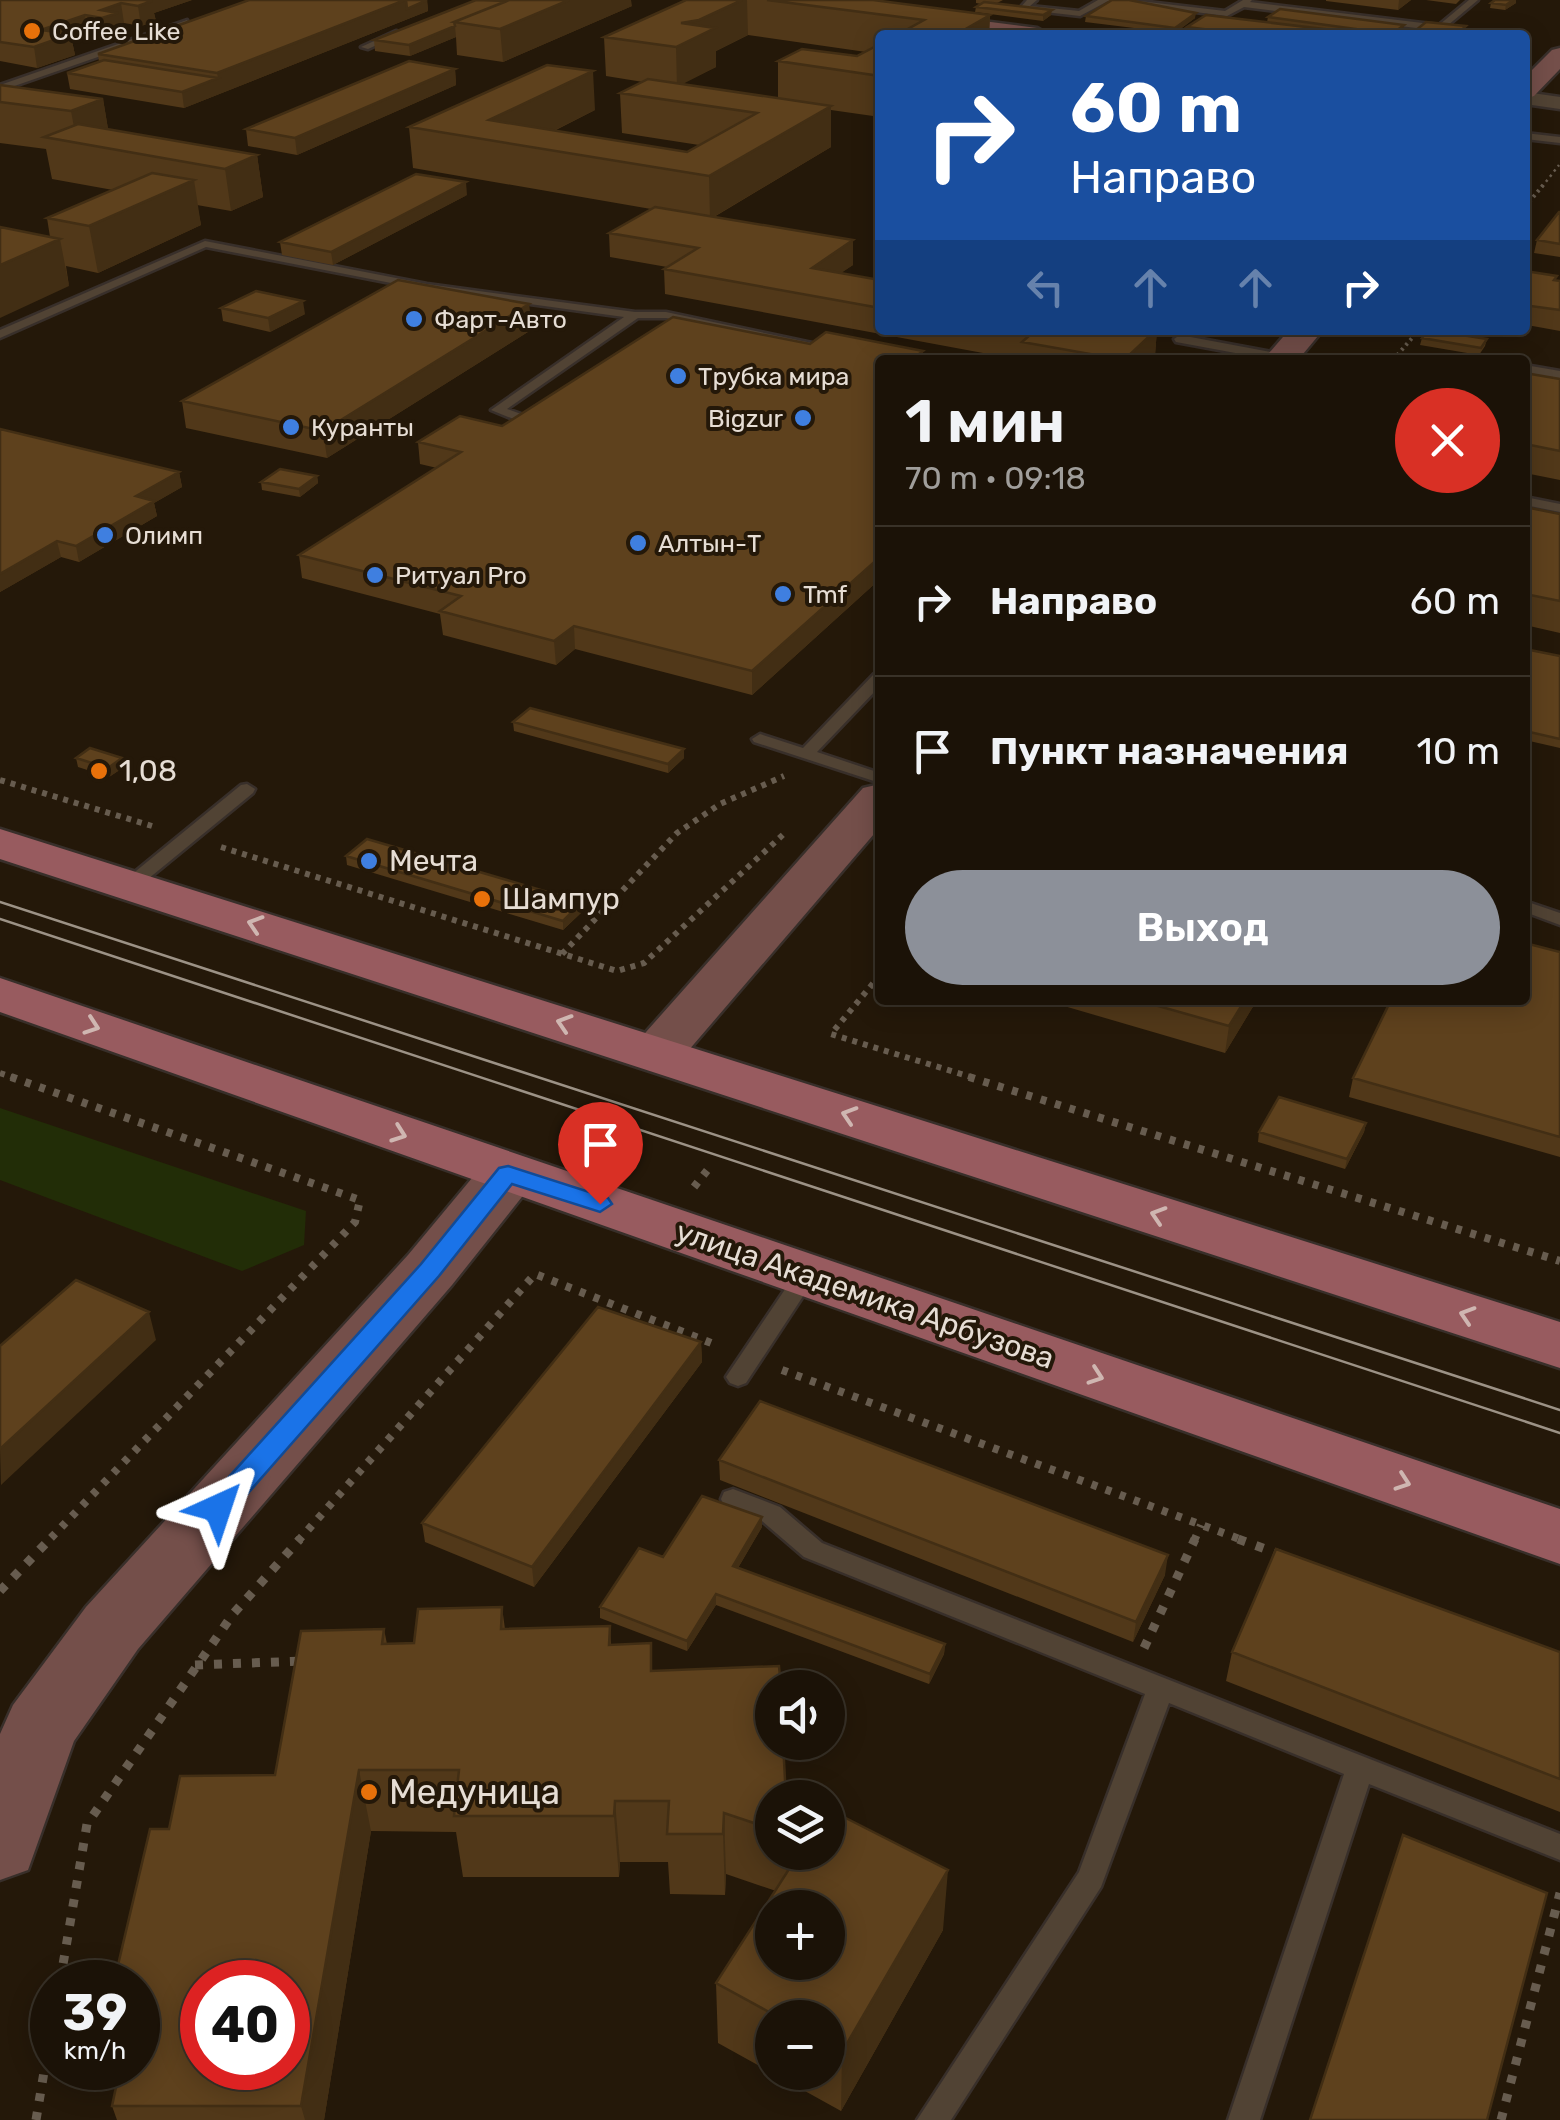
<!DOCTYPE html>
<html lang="ru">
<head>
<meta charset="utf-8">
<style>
  body { margin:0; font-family:Rubik,sans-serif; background:#241b11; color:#f1f3f6; height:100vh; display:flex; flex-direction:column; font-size:38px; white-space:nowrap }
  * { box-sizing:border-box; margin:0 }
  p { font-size:32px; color:#a09e9b }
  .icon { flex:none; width:55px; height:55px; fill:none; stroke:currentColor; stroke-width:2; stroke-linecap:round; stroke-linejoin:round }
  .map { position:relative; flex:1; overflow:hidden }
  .sheet { position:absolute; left:875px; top:355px; width:655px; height:650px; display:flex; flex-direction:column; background:#1b1207; border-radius:10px; box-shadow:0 5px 25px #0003,0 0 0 2px #393228 }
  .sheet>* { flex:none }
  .guide { position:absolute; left:875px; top:30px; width:655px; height:305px; border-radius:10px; box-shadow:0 5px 25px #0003,0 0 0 2px #393228; background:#1a4fa0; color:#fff; overflow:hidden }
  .tools { position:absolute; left:755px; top:1670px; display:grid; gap:20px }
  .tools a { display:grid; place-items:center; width:90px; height:90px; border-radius:50%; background:#1b1207; box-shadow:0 5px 25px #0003,0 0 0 2px #393228; font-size:50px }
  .speed { position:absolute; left:30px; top:1960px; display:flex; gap:20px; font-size:50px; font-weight:700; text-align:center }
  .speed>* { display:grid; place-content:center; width:130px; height:130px; border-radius:50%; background:#1b1207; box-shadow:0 5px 25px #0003,0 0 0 2px #393228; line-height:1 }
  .speed small { font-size:25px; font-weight:400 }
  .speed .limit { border:15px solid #d22; background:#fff; color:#111 }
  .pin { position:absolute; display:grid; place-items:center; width:85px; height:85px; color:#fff; margin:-102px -42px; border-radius:50% 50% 50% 0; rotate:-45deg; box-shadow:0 0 10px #0007 }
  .pin .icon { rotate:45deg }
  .me { position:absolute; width:110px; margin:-55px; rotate:42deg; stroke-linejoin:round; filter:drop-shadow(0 0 8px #0008) }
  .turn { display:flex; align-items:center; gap:35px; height:210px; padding:0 30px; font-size:45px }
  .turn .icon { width:130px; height:130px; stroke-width:2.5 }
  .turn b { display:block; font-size:70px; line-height:85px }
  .lanes { display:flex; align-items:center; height:95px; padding:0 30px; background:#0003; justify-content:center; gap:50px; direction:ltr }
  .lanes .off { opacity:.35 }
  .round { display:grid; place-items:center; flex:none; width:105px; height:105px; border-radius:52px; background:#241b11 }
  .overview { display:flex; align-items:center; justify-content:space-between; height:170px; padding:0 30px }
  h1 { font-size:60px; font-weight:600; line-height:75px }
  .cta { display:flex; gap:20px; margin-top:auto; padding:20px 30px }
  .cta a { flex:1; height:115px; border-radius:60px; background:#8c9099; color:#fff; font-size:40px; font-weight:600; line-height:115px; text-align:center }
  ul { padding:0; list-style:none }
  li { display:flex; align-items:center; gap:30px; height:150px; padding:0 30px; border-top:2px solid #393228 }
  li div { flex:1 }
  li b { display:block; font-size:38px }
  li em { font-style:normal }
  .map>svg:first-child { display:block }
  .green { fill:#222d07 }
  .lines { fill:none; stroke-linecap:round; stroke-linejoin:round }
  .lane-casing { stroke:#382f2a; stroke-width:5 }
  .street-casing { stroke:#382f2a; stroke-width:5 }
  .secondary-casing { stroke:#382f2a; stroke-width:5 }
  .primary-casing { stroke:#382f2a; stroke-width:5 }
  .path-far4 { stroke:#675c4f; stroke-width:2.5; stroke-dasharray:2.5 4; stroke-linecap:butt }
  .path-far3 { stroke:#675c4f; stroke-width:4; stroke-dasharray:2.5 4; stroke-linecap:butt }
  .path-far2 { stroke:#675c4f; stroke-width:6; stroke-dasharray:5 6; stroke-linecap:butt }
  .path-far1 { stroke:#675c4f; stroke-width:8; stroke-dasharray:6 9; stroke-linecap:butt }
  .path { stroke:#675c4f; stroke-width:9; stroke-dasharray:8 11; stroke-linecap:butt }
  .lane { fill:#514334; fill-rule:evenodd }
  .street { fill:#514334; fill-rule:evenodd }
  .secondary { fill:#744f4a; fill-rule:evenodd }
  .primary { fill:#985b5f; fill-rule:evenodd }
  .tram { stroke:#9c9286; stroke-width:2.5 }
  .wall { fill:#513819; fill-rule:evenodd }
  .shaded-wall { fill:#422e14 }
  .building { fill:#5e411d; stroke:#422e14; stroke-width:2.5; fill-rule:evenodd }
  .oneway { stroke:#cfb6b1 }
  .route { fill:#1a73e8; stroke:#114b97; stroke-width:2.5 }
  .food-dot { fill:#e8710a; stroke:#241809; stroke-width:4 }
  .shop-dot { fill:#3f7fe0; stroke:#241809; stroke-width:4 }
  .labels { text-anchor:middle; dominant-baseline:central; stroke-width:8; stroke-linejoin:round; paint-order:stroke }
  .far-poi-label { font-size:25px; fill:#e6ddd4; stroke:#241809; text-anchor:start }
  .poi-label { font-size:30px; fill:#e6ddd4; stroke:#241809; text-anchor:start }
  .street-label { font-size:30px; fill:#e6ddd4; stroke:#241809 }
  .near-poi-label { font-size:35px; fill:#e6ddd4; stroke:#241809; text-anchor:start }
</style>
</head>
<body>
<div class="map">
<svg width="1560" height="2120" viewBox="0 0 1560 2120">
  <rect width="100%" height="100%" fill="#241809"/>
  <path class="green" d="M0,1108L306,1211L304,1245L242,1271L0,1180Z"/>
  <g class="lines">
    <defs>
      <path id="lane" d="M1027,0H1037L1030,6L1079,11L1098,0H1131L1225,11L1243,0H1252L1250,2L1439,25L1469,0H1478L1441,31L1244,7L1227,16L1108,1L1080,16L1019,9Z
        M187,20L190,25L0,91V85Z
        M396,31L403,33L368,49L361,47Z
        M1525,133L1560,137V143L1525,139Z
        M205,241L427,284L635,312H666L812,343L806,347L666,318H638L507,409L543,422L544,425L538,429L491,410L624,317L427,290L206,247L0,338V330Z
        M1180,335L1282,354L1288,358L1273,360L1176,342L1174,339Z
        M1525,365L1560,371V379L1525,373Z
        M1525,497L1560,504V512L1525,505Z
        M880,672V686L817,752L880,773V783L754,742L752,739L760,734L803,748L874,674Z
        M247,784L255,789L253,793L137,888H125L122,884L125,880L241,785Z
        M1525,901L1560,913V925L1525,912Z
        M806,1267L814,1270L817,1275L746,1383L738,1386L730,1383L726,1377L730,1371L798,1270Z
        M733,1489L780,1507L822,1543L1560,1834V1860L1369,1784L1260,2120H1228L1344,1774L1169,1703L1101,1887L951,2120H917L1079,1872L1145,1694L804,1557L762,1521L724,1506L721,1499L724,1492Z"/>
      <path id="street" d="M1525,92L1560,97V109L1525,104Z"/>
      <path id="secondary" d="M756,0H819L1037,28L1049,35H983L767,7Z
        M1560,48V69L1534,96L1525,99V77L1552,50Z
        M1289,330H1323L1298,360H1263Z
        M880,784V827L676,1065L657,1070L638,1065L630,1053L638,1041L863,788Z
        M508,1155L529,1160L537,1174L529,1188L452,1285L138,1649L74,1741L28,1870L0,1880V1734L13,1705L86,1607L408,1255L487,1160Z"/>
      <path id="primary" d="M0,829L1560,1322V1368L0,859Z
        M0,978L1560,1509V1564L0,1012Z"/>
    </defs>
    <use href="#lane" class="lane-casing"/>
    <use href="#street" class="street-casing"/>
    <use href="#secondary" class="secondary-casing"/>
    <use href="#primary" class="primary-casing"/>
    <path class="path-far4" d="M1542,187L1559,165"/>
    <path class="path-far3" d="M1525,207L1544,184
      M1393,360L1419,330"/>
    <path class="path-far2" d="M0,780L152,826
      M221,847L617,971L644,963L787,831
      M562,954L677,833L720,804L784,776
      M880,975L831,1034L977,1079
      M0,1073L18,1079"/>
    <path class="path-far1" d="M11,1077L360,1200L355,1222L48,1541
      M969,1077L1560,1261
      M694,1187L710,1167
      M782,1370L1245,1541
      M298,1541L535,1274L719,1346
      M1194,1541L1201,1525"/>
    <path class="path" d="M1238,1539L1282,1555
      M0,1591L50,1539
      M1144,1648L1195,1539
      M195,1665L304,1661
      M60,1982L87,1824L233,1614L300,1539
      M36,2120L52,2024
      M1501,2120L1560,1893"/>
    <use href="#lane" class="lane"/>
    <use href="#street" class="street"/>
    <use href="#secondary" class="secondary"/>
    <use href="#primary" class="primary"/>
    <path class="tram" d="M0,902L1560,1410
      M0,919L1560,1433"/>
  </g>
  <path class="wall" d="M0,0H192L154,13L156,21L141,26L124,23L120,24L121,32L105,38L88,35L72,41L75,55L37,68L0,61Z
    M427,0L428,11L184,108L70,89L67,73L99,62L98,54Z
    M476,0L632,6L503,62L457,55L456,37L410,56L375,51L374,40Z
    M686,0H873L990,15L989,35H880V117L831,110V147L714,217L853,265L840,273L880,280V330H1157L1155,355L1149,360H1021L665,294L664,269L667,267L610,257L609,233L651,209L413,168L409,127L595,110L554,131L687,152L699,145L622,133L620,93L643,82L606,76L604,37ZM748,35L866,52L857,56L778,61V98L681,84L716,67V51Z
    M976,0H1003L997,3L1051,15L1043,21L975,12L976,7L981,4L976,3Z
    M1326,0H1411L1398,10L1326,1Z
    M1426,0H1460L1456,4Z
    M1491,3H1516L1505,10L1490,8Z
    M1086,16L1195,18L1175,33L1085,22Z
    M1268,17L1403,30L1396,35H1186L1187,27L1267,22Z
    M455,69L456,85L297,155L248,146L246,129Z
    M0,85L103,99L108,129L257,155L263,197L231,211L197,205L201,225L98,273L66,266L69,286L50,237L47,218L113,190L52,179L46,149L0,143Z
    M467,195L333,265L282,255L280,242Z
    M1560,212V257L1534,253L1537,240Z
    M1525,271L1560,281V331L1527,325L1525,328Z
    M529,304L531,330L327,458L186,428L182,401Z
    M221,308L305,314L270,332L223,321Z
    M1422,338L1487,339L1485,346L1479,355L1420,345Z
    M880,360V579L752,695L575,649L556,665L443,635L440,614L302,578L299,555L437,468L420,464L418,442L502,426Z
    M1525,373L1560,379V480L1525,473Z
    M0,429L179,472L182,487L154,503L157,516L79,562L61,557L0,592Z
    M317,476L318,483L300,497L262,490L261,482Z
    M1525,507L1560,514V633L1525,625Z
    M1525,649L1560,656V748L1525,740Z
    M513,722L684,749V758L668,773L514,731Z
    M76,758H122L124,767L109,777L78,767Z
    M346,856L583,911L563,930L347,865Z
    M1560,952V1157L1349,1097L1353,1078L1525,1000Z
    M1064,1000H1257L1225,1053L1064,1006Z
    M1366,1123L1364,1132L1345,1169L1258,1142L1259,1132Z
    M701,1342L702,1362L534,1587L425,1542L422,1523Z
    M719,1460L1165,1575L1133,1642L720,1480Z
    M762,1527L738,1568L945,1644L944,1654L929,1684L716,1605L687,1651L600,1618V1607L663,1557Z
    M502,1607L505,1629L610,1626L611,1645L652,1671L772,1798V1852H828L943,1930L841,2111L718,2043L716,1983L776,1891L726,1874L725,1895L670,1894L668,1862H620L619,1877H463L456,1832L371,1831L324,2120H117L112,2106L117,2084L111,2068H138L169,1829L275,1775L384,1629L387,1644L414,1643ZM772,2018H828V2072H772Z
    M1232,1652H1560V1812L1226,1681Z"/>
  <path class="shaded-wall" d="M135,0H192L154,13L156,21L141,26L138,6Z
    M405,0H427L428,11L184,108L182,92L218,78L217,73Z
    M569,0H631L632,6L503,62L500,29Z
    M742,0H747L748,35L716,51V67L677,87L676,47L681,23Z
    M1399,0H1411L1398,10Z
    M1513,0H1516V3L1505,10L1506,5Z
    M121,3L124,23L120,24L121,32L105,38L101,10Z
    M1052,10L1051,15L1043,21V15Z
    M1196,13L1195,18L1175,33V28Z
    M85,15L88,35L72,41L75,55L37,68L34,47L41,30Z
    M990,15L989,35H955Z
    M1404,25L1403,30L1396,35H1392Z
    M455,26L456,37L410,56L409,45Z
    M455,69L456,85L297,155L295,138Z
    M593,71L595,110L523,146L489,120Z
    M103,99L110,141L77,143L71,111Z
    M831,106V147L710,219L709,176Z
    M257,155L263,197L231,211L225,169Z
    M194,180L201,225L98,273L89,226Z
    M466,182L467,195L333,265L331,252Z
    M60,239L69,286L0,318V265Z
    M853,240V265L812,293V268Z
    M303,301L305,314L270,332L268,318Z
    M529,304L531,330L327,458L323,431Z
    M1531,306L1527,325L1525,328L1526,312Z
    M1156,330H1157L1155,355L1149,360H1124Z
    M923,351V360H911Z
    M179,472L182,487L154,503L157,516L79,562L76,546L136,496Z
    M317,476L318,483L300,497L299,489Z
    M57,541L61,557L0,592V574Z
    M880,557V579L752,695V671Z
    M574,626L575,649L556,665L554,641Z
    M684,749V758L668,773V764Z
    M122,758L124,767L109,777L108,768Z
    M582,902L583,911L563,930V921Z
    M1245,1000H1257L1225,1053L1229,1026Z
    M1366,1123L1364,1132L1345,1169L1347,1159Z
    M149,1312L156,1340L1,1485L0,1449Z
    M701,1342L702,1362L534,1587L532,1567Z
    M762,1517V1527L733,1576V1566Z
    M1168,1555L1165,1575L1133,1642L1136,1622Z
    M716,1594V1605L687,1651V1641Z
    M945,1644L944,1654L929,1684L930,1674Z
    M359,1770L371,1831L324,2120H305L301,2106Z
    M615,1801L620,1862L619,1877L614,1816Z
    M724,1813L726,1874L725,1895L723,1834Z
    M948,1870L943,1930L841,2111L842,2052Z"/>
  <path class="building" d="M0,0H144L152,1L138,6L121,3L101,10L118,13L102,18L85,15L41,30L71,34L34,47L0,42Z
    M249,0H405L217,73L98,54Z
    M406,0H427L407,9Z
    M476,0L507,1L454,22L455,26L409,45L374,40Z
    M509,0H569L500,29L454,22Z
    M686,0H742L699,20L681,23L715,28L676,47L604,37Z
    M767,0H873L990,15L955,35H897L924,20Z
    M1112,0H1129L1196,13L1175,28L1086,16Z
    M1495,0H1513L1506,5L1491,3Z
    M984,2L1052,10L1043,15L976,7Z
    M1280,9L1404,25L1392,34L1268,17Z
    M1206,15L1374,35H1250L1187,27Z
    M1426,22L1466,26L1456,35H1410Z
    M1118,31L1154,35H1111Z
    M880,44V76L778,61L802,49L857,56Z
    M104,60L218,78L182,92L67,73Z
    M409,61L455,69L295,138L246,129Z
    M547,65L593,71L489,120L687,152L757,113L620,93L648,79L831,106L709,176L409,127Z
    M0,85L103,99L71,111L0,102Z
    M78,124L257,155L225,169L44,137Z
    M152,173L194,180L89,226L47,218Z
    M416,174L466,182L331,252L280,242Z
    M655,207L853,240L812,268L880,280V308L664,269L698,248L609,233Z
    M1559,212H1560V244L1537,240Z
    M0,227L60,239L0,265Z
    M1525,271L1557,276L1554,280L1560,281V310L1531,306L1525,312Z
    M398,280L529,304L323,431L182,401Z
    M256,291L303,301L268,318L221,308Z
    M673,317L810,344L826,332L923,351L911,360H880V557L752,671L574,626L554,641L440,611L461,596L299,555L461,452L418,442L460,416L502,426Z
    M1003,330H1156L1124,360L1022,342L1030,335Z
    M1428,330H1430L1487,339L1481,348L1422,338Z
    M1525,373L1560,379V451L1525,444Z
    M0,429L179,472L136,496L154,501L76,546L57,541L0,574Z
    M280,469L317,476L299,489L261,482Z
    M1525,507L1560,514V601L1525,594Z
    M1525,649L1560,656V739L1525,731Z
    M530,708L684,749L668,764L513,722Z
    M90,748L122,758L108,768L76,758Z
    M367,839L582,902L563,921L346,856Z
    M1525,943L1560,952V1137L1353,1078L1391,1000H1525Z
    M1137,1000H1245L1229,1026Z
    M1279,1097L1366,1123L1347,1159L1259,1132Z
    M76,1280L149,1312L0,1449V1346Z
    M598,1307L701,1342L532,1567L422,1523Z
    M760,1401L1168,1555L1136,1622L719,1460Z
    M702,1496L762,1517L733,1566L945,1644L930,1674L716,1594L687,1641L600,1607L639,1548L663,1557Z
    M1276,1549L1560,1652V1779L1232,1652Z
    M502,1607L501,1629L610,1626L609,1645L651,1643V1671L779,1666L781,1688H772V1742H783L786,1798H772V1829L724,1813L723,1834H667L669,1801H615L614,1816H454L459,1770H359L301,2106H112L120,2068H138V1982H114L150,1829H169L180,1776L275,1775L301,1631L384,1629L382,1644L414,1643L418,1609ZM202,1982H288V2068H202Z
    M828,1809L948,1870L842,2052L828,2043V2018H780L716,1983L793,1863L788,1852H828ZM772,1908H828V1962H772Z
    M1403,1835L1547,1893L1487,2120H1310Z"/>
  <defs><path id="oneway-chevron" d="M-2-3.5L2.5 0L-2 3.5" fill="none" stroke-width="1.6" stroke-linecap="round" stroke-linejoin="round" transform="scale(2.5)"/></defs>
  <g class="oneway">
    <use href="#oneway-chevron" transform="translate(255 924) rotate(-162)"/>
    <use href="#oneway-chevron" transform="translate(564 1023) rotate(-162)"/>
    <use href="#oneway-chevron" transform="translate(92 1026) rotate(19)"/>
    <use href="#oneway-chevron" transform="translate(849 1115) rotate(-162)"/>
    <use href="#oneway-chevron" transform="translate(399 1134) rotate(20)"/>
    <use href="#oneway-chevron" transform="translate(1158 1215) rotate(-162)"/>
    <use href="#oneway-chevron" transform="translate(1467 1315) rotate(-162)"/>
    <use href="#oneway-chevron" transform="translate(1096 1376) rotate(19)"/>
    <use href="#oneway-chevron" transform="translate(1403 1482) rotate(19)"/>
  </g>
  <path class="route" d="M508,1166L608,1198L612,1204L600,1212L512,1184L439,1276L228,1516L218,1519L208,1516L204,1508L208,1500L421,1264L499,1168Z"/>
  <g class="food-dot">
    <circle cx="32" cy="31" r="10"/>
    <circle cx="99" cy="771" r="10"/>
    <circle cx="482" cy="899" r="10"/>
    <circle cx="369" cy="1792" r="10"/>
  </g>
  <g class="shop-dot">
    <circle cx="414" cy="319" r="10"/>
    <circle cx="678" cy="376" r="10"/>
    <circle cx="803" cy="418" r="10"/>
    <circle cx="291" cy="427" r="10"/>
    <circle cx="105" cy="535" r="10"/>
    <circle cx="638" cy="543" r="10"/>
    <circle cx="375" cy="575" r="10"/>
    <circle cx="783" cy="594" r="10"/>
    <circle cx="369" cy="861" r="10"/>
  </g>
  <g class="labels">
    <g class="far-poi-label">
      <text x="52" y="31">Coffee Like</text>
      <text x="434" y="319">Фарт-Авто</text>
      <text x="698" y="376">Трубка мира</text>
      <text x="783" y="418" text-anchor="end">Bigzur</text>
      <text x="311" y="427">Куранты</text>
      <text x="125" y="535">Олимп</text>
      <text x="658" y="543">Алтын-Т</text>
      <text x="395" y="575">Ритуал Pro</text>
      <text x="803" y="594">Tmf</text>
    </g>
    <g class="poi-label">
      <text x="119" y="771">1,08</text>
      <text x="389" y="861">Мечта</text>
      <text x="502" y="899">Шампур</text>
    </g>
    <g class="street-label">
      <text transform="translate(865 1295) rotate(19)">улица Академика Арбузова</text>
    </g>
    <g class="near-poi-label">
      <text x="389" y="1792">Медуница</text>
    </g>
  </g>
</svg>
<div class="tools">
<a><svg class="icon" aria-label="sound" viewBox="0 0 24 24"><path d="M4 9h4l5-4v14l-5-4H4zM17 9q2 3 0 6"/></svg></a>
<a><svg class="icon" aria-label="layers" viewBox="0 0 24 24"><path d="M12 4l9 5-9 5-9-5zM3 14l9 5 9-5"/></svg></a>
<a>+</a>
<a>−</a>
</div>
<div class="speed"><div>39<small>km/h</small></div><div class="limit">40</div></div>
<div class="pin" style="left:600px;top:1204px;background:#d93025"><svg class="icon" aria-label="arrive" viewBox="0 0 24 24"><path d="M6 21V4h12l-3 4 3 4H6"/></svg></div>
<svg class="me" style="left:218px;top:1508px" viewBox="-20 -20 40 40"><path d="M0-17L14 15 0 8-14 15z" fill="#1a73e8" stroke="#fff" stroke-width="4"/></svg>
<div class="guide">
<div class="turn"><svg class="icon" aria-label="right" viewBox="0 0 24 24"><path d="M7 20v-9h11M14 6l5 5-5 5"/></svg><div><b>60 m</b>Направо</div></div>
<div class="lanes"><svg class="icon off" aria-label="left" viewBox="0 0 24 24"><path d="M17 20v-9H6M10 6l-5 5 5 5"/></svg><svg class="icon off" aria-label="ahead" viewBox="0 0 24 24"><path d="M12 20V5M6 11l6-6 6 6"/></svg><svg class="icon off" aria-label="ahead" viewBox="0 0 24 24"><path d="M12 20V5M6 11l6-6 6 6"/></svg><svg class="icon" aria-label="right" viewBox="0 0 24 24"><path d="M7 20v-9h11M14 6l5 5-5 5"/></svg></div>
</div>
<section class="sheet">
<div class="overview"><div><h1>1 мин</h1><p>70 m · 09:18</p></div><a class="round" style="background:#d93025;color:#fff"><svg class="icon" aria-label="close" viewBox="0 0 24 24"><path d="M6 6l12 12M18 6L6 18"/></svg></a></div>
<ul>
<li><svg class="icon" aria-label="right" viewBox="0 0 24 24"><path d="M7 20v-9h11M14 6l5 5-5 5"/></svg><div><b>Направо</b></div><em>60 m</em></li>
<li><svg class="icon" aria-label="arrive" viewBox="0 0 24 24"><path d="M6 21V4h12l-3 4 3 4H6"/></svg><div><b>Пункт назначения</b></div><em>10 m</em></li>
</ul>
<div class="cta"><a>Выход</a></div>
</section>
</div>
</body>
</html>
